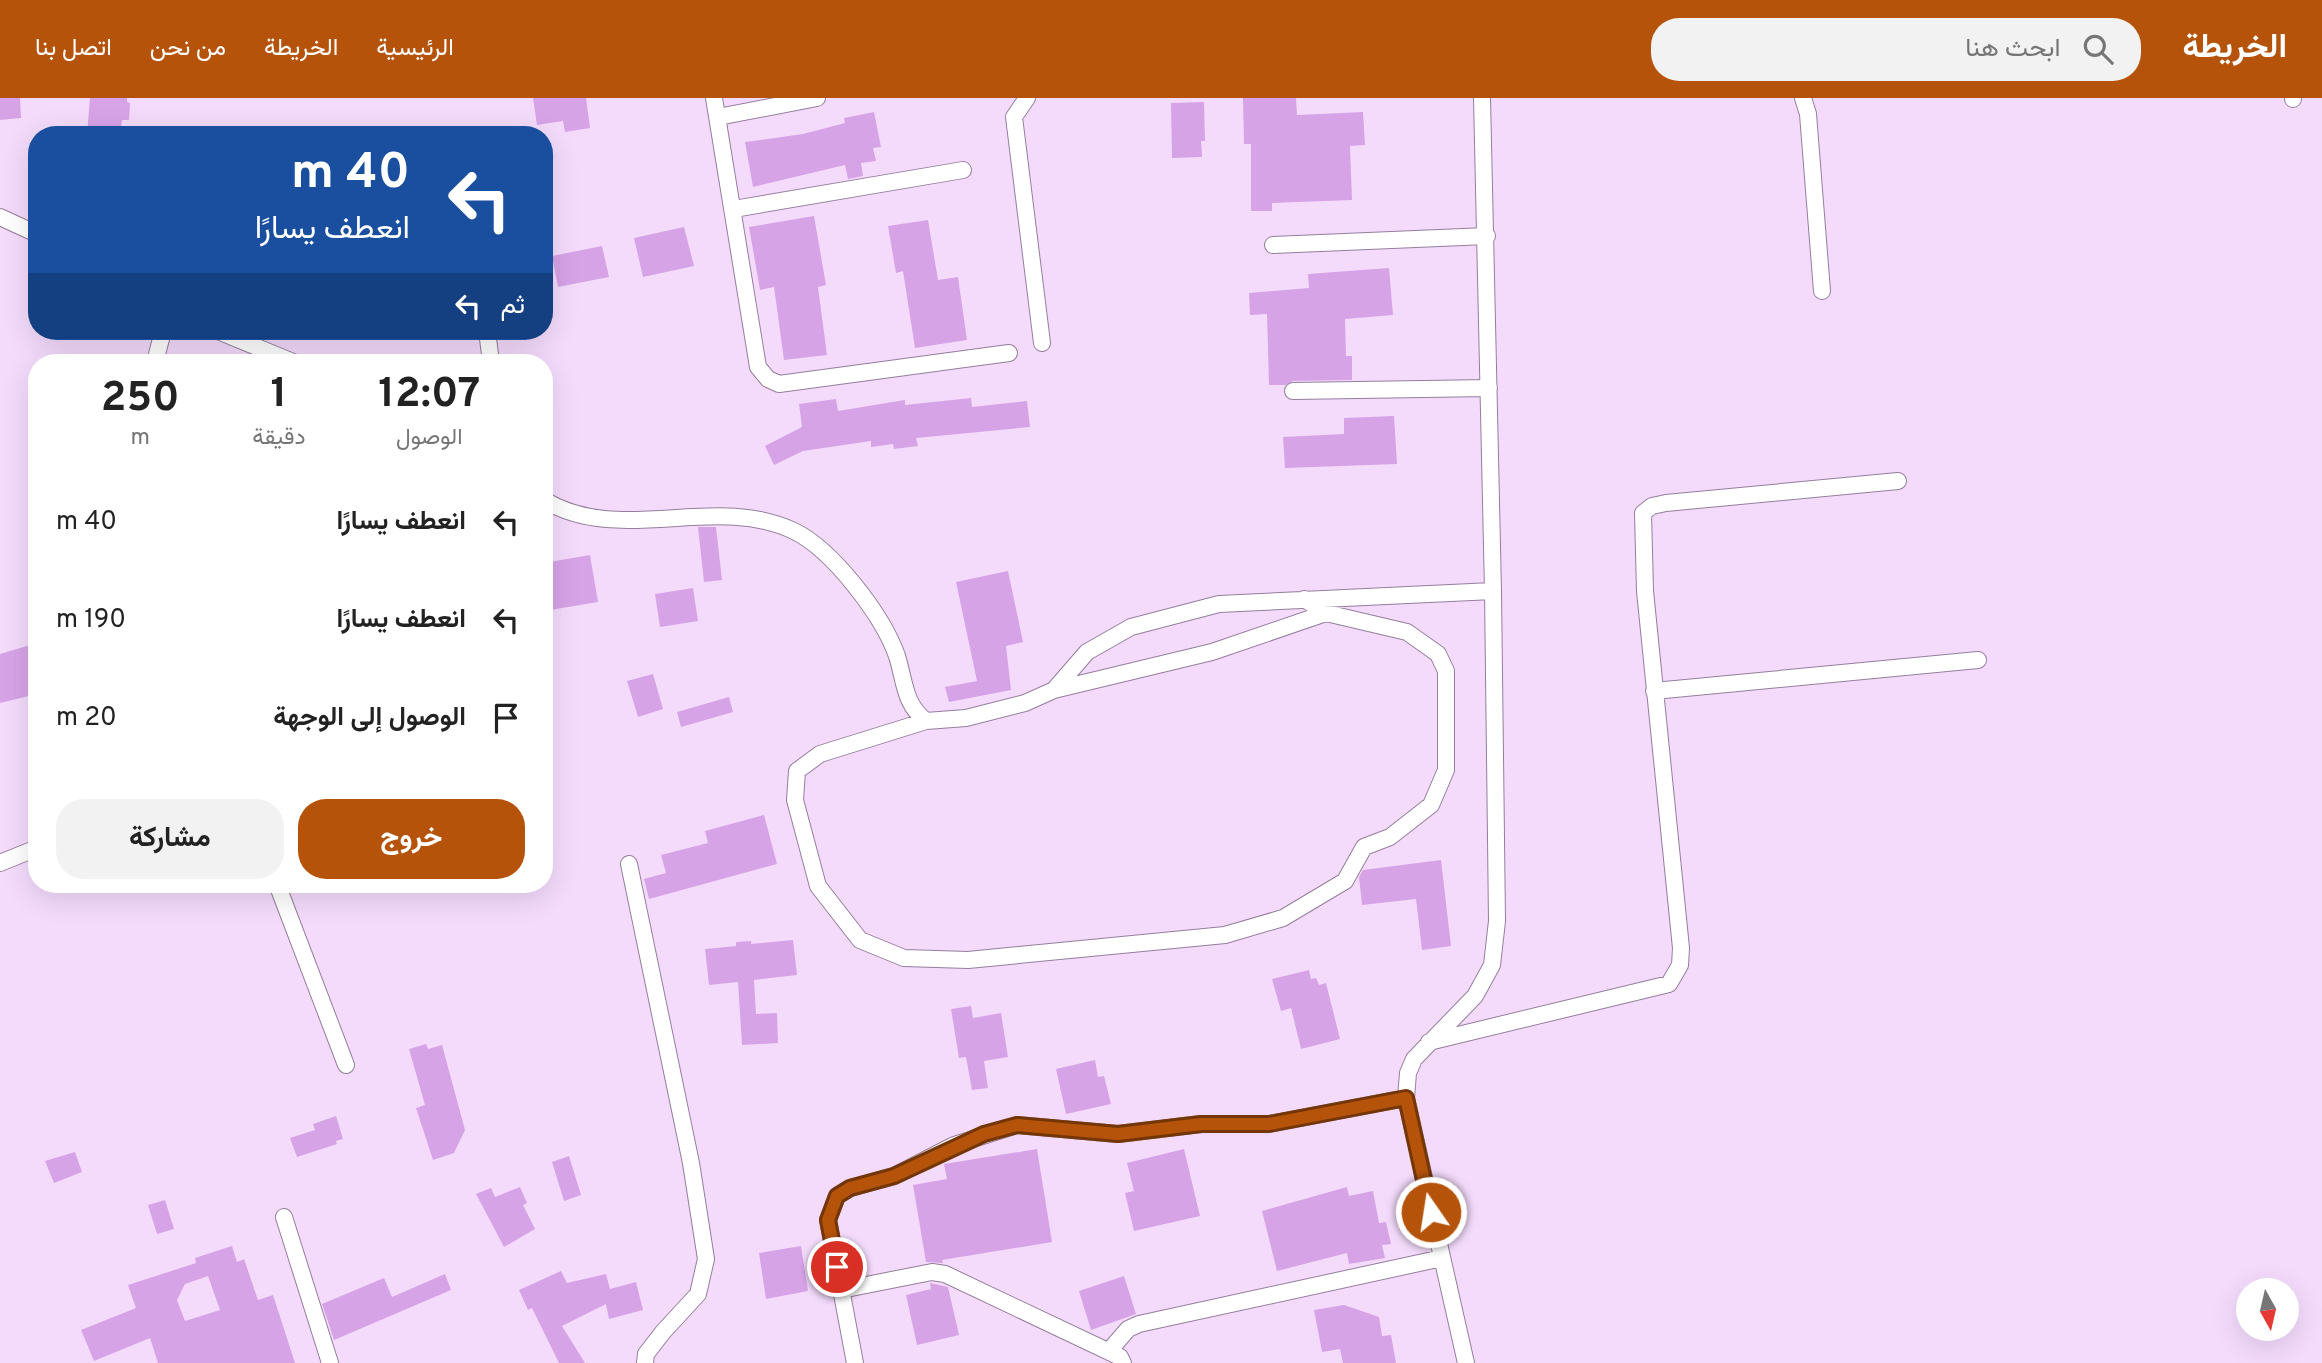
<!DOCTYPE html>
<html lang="ar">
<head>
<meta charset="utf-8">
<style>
  body { margin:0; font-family:Overpass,Vazirmatn,sans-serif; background:#f2f2f2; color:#222; direction:rtl; height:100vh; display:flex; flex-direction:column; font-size:26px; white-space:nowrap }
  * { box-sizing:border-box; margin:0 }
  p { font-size:23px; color:#767676 }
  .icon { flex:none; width:38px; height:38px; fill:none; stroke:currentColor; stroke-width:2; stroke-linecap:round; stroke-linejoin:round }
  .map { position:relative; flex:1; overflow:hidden; direction:ltr }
  .details { position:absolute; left:28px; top:256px; width:525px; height:539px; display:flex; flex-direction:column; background:#fff; border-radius:28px; box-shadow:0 7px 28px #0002; direction:rtl }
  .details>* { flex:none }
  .banner { position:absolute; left:28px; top:28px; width:525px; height:214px; border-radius:28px; box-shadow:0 7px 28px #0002; direction:rtl; background:#1a4fa0; color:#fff; overflow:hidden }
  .needle { width:46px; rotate:172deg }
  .buttons { position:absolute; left:2236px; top:1180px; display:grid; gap:14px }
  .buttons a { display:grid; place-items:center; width:63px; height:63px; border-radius:50%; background:#fff; box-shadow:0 7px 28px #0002; font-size:35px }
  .pin { position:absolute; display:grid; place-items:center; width:60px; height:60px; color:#fff; margin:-30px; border:4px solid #fff; border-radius:50%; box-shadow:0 2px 7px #0007 }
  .me { position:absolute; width:77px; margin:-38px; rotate:347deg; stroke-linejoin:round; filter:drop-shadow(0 0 5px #0008) }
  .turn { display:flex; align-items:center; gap:24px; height:147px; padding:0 28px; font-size:32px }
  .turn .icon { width:91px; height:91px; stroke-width:2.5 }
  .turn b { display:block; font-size:49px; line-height:60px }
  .then { display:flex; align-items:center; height:66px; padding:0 28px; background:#0003; gap:14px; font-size:26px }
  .eta { display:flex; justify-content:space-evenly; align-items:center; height:119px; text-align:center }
  .eta b { font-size:42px; font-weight:700; line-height:49px }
  .cta { display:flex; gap:14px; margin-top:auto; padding:14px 28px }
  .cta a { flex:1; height:80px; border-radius:28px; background:#b45309; color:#fff; font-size:28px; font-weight:700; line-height:80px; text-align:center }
  .cta a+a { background:#f2f2f2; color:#222 }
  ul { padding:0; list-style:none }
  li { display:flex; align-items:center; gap:21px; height:98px; padding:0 28px }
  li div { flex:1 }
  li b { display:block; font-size:26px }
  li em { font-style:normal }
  header { display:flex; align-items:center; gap:42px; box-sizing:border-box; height:98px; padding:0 35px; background:#b45309; color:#fff }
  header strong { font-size:33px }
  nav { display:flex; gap:38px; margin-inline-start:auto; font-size:24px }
  .search { width:490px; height:63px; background:#f2f2f2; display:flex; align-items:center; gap:18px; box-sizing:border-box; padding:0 24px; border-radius:28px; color:#767676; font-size:26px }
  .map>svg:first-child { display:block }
  .building { fill:#d7a3e7; fill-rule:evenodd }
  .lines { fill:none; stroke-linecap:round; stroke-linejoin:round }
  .street-casing { stroke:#957e9c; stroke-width:18 }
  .street { stroke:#fff; stroke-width:16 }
  .route-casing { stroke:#753606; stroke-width:18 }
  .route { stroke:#b45309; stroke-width:12 }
</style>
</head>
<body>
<header>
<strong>الخريطة</strong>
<div class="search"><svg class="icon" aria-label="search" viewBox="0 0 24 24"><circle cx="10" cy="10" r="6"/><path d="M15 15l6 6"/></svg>ابحث هنا</div>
<nav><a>الرئيسية</a><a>الخريطة</a><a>من نحن</a><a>اتصل بنا</a></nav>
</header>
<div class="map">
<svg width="2322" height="1265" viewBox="0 0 2322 1265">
  <rect width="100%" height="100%" fill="#f4dbfc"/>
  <path class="building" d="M0,0H20L21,20L0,22Z
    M90,0H127V4L130,5L129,22H122L120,37H87Z
    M533,0H586L590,30L565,34L563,23L537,27Z
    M1243,0H1296L1297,17L1363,14L1365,47L1350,48L1352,102L1272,105V113H1251V46H1244Z
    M1204,4L1205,43H1201L1202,59L1172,60L1171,5Z
    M874,14L881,49L873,50L876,63L861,65L863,78L848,81L845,67L753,89L745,44L803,36L845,25L844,20Z
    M814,118L826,187L818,189L827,257L784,262L774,189L760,192L749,129Z
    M928,122L938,182L958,179L967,242L915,250L903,173L896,175L888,128Z
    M684,129L694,168L643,179L634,140Z
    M602,148L609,179L558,189L552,158Z
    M1389,170L1393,217L1345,221L1346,258H1352V282L1293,283L1285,287H1269L1267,216L1250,217L1249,195L1309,190L1308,176Z
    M971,300L972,309L1027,303L1030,329L916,340L918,348L894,351L893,346L871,349V343L803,353L774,367L765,348L802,329L799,306L836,301L838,313L905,302V307Z
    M1394,318L1397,366L1285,370L1283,339L1344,336V320Z
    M698,429H716L722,482L704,484Z
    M590,457L598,504L544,513V465Z
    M1008,473L1023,544L1006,548L1011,592L949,604L945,589L977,583L956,484Z
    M693,490L698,523L660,529L655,496Z
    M37,545V596L0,605V556Z
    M653,576L663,611L638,619L627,583Z
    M729,599L733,614L681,629L677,614Z
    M764,717L777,766L649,801L644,781L666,775L661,757L708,745L705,733Z
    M1441,762L1451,848L1422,852L1416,801L1362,807L1359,779L1363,772Z
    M793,842L797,877L754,882L756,916L777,915L778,945L742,947L738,884L709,887L705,851L736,848V844L751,843V846Z
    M1309,872L1311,881L1316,880L1319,887L1326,885L1340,941L1301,951L1291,910L1281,913L1272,881Z
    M971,908L973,920L1001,915L1008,959L984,963L988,990L972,992L966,959L959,960L951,911Z
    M426,946L428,951L442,947L465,1032L454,1055L433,1062L416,1010L425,1007L409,951Z
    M1095,962L1098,979L1104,978L1111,1006L1066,1016L1056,971Z
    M336,1018L343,1041L336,1043L337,1046L297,1059L290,1040L315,1032L313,1026Z
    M1037,1051L1052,1144L942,1162L943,1165L926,1164L913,1087L947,1081L944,1066Z
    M1184,1051L1200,1118L1134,1133L1125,1095L1134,1093L1127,1065Z
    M75,1054L82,1074L54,1085L45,1063Z
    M569,1058L581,1097L564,1103L552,1064Z
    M520,1089L527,1105L523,1107L535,1131L504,1149L476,1096L491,1090L495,1099Z
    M1347,1089L1349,1098L1373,1093L1379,1125L1386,1124L1391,1146L1382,1147L1385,1160L1349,1166L1347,1155L1277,1173L1262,1113Z
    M165,1102L174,1131L157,1136L148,1107Z
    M232,1148L237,1164L244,1161L258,1202L273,1197L295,1265H158L150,1240L94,1263L81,1232L136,1210L128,1187L196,1165L195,1160ZM208,1178L220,1212L185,1223L177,1202L185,1186Z
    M801,1148L808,1193L766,1201L759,1155Z
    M561,1173L567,1185L606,1176L610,1191L636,1184L643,1212L609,1221L606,1206L562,1228L585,1265H559L532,1210L528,1212L519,1192Z
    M445,1176L451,1192L334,1242L322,1206L384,1180L392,1199Z
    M1124,1178L1136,1216L1091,1232L1079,1193Z
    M930,1185L948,1189L959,1237L917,1247L906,1197L931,1191Z
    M1344,1207L1379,1219L1382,1238L1391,1237L1396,1265H1343L1340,1251L1322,1254L1314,1212Z"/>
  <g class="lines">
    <defs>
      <path id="street" d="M714,0L758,269L768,281L779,286L1009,255
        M1027,0L1014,19L1042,245
        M1803,0L1808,16L1822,193
        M2293,0V1
        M718,19L817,0
        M734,111L963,72
        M0,119L37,136
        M1273,147L1487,138
        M218,233L293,264
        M487,233L491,264
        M155,264L163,233
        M1293,293L1489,290
        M544,402C620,448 715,395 794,433C833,452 883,518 897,558C905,584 904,606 926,623
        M1304,501L1326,515L1407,534L1438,556L1446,573V672L1431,707L1390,739L1364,749L1345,783L1283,820L1225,837L968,862L904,860L860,842L818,788L795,702L797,673L820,656L926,623L966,620L1025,605L1054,592L1087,554L1131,529L1219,506L1493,493
        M1054,592L1212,554L1326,515
        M1654,593L1978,562
        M0,765L37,750
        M629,766L691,1065L706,1161L698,1196L663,1234L646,1256L645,1265
        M277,786L346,967
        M1429,944L1669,886L1680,867L1681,850L1645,493L1643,415L1652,408L1666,405L1898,383
        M284,1119L330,1265
        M841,1192L932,1174L945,1176L1120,1259L1123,1265
        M1109,1253L1128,1231L1139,1226L1442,1160
        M855,1265L828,1122L837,1098L850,1090L894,1078L954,1047L1017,1027L1118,1036L1201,1026H1269L1406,1000
        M1466,1265L1406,1000L1408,975L1414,961L1475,898L1492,867L1497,823L1493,493L1482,0"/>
    </defs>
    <use href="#street" class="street-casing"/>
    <use href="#street" class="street"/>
  </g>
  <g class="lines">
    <defs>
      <path id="route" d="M837,1169L828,1122L837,1098L850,1090L894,1078L984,1036L1017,1027L1118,1036L1201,1026H1269L1406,1000L1431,1114"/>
    </defs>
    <use href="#route" class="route-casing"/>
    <use href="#route" class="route"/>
  </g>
</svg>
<div class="buttons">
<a><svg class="needle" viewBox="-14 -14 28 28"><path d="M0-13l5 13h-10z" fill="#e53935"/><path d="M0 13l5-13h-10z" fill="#767676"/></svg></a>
</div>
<div class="pin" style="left:837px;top:1169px;background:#d93025"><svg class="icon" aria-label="arrive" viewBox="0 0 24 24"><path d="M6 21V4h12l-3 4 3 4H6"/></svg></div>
<svg class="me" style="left:1431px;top:1114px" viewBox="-20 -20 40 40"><circle r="17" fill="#b45309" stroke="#fff" stroke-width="3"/><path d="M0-11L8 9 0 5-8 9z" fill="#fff"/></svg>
<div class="banner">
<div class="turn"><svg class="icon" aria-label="left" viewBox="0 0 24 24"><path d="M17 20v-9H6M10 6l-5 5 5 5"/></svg><div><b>40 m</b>انعطف يسارًا</div></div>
<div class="then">ثم<svg class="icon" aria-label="left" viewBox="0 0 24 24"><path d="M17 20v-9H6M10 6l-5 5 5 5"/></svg></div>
</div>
<section class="details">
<div class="eta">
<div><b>12:07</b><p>الوصول</p></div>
<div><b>1</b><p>دقيقة</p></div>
<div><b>250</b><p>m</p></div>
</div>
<ul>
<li><svg class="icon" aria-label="left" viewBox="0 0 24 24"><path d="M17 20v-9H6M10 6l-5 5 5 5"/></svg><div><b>انعطف يسارًا</b></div><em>40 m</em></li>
<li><svg class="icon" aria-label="left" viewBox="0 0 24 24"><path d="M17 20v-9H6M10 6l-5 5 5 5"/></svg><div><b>انعطف يسارًا</b></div><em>190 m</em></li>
<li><svg class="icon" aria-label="arrive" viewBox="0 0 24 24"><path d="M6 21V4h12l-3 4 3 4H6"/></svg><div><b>الوصول إلى الوجهة</b></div><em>20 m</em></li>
</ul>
<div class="cta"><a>خروج</a><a>مشاركة</a></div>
</section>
</div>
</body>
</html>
